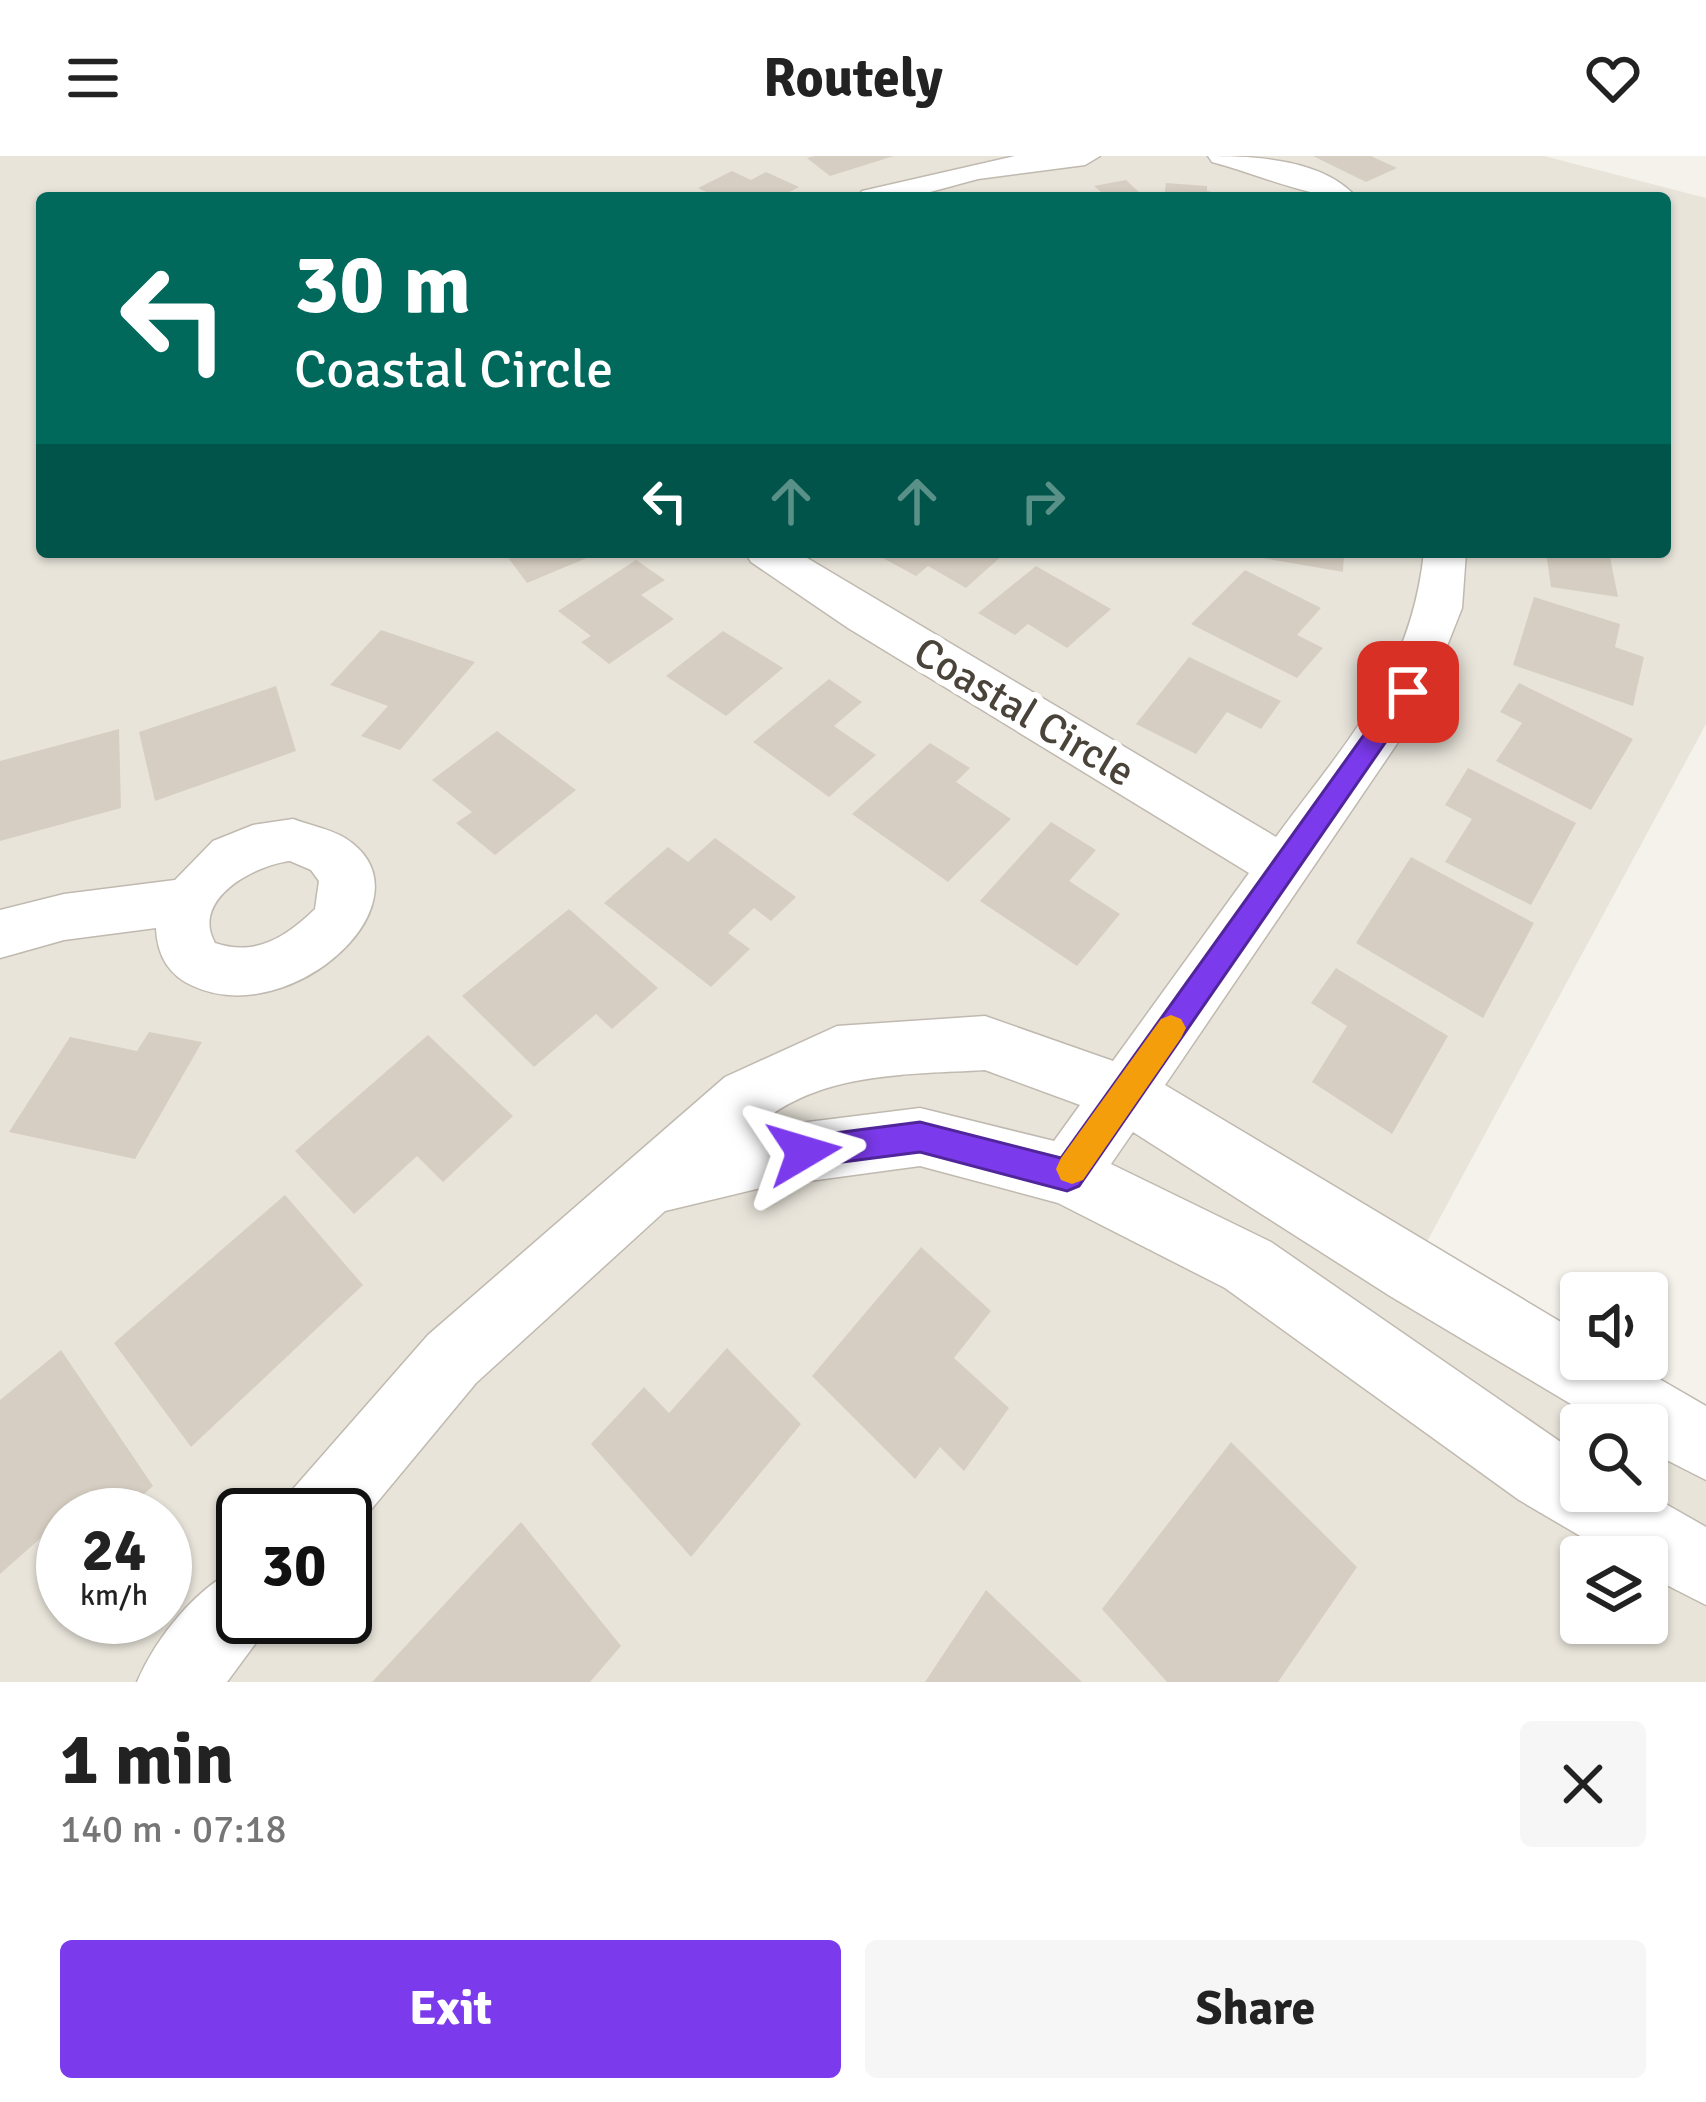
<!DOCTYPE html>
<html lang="en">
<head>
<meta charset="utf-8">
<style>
  body { margin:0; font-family:Signika,sans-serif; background:#f6f6f6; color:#222; height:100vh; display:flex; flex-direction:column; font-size:45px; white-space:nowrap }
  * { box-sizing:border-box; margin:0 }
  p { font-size:39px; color:#767676 }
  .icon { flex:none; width:66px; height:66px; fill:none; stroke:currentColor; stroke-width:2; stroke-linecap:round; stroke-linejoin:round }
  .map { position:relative; height:1526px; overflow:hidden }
  .panel { display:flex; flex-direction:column; background:#fff; flex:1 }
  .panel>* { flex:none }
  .banner { position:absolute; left:36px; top:36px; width:1635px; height:366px; border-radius:12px; box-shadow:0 3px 9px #0004; background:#00695c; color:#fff; overflow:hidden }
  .tools { position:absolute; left:1560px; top:1116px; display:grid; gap:24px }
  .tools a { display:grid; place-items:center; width:108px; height:108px; border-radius:12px; background:#fff; box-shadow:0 3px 9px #0004; font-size:60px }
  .speed { position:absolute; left:36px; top:1332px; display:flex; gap:24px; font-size:60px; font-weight:700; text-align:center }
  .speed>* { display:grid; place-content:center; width:156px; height:156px; border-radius:50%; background:#fff; box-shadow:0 3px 9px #0004; line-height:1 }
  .speed small { font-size:30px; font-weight:400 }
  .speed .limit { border:6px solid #111; border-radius:18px; background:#fff; color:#111 }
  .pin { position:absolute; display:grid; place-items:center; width:102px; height:102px; color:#fff; margin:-51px; border-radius:24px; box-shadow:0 6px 18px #0006 }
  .me { position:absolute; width:132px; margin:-66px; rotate:83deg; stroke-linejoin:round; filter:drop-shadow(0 0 9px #0008) }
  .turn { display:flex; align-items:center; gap:42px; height:252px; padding:0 60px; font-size:54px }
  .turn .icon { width:156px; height:156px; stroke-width:2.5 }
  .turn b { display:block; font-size:84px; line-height:102px }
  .lanes { display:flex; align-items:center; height:114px; padding:0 60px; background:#0003; justify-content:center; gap:60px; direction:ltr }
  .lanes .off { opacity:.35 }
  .round { display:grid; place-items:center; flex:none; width:126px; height:126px; border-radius:12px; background:#f6f6f6 }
  .head { display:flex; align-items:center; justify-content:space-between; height:204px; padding:0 60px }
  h1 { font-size:72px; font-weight:700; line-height:90px }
  .button { display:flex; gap:24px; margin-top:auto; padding:24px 60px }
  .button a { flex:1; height:138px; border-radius:12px; background:#7c3aed; color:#fff; font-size:48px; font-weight:700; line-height:138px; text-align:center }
  .button a+a { background:#f6f6f6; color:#222 }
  header { display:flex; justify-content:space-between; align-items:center; height:156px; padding:0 60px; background:#fff; font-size:54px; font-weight:700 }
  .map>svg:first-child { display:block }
  .residential { fill:#e8e4da; fill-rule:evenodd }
  .building { fill:#d6cec2 }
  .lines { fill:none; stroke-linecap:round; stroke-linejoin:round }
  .minor-casing { stroke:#c0b9af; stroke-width:3 }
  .minor { fill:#fff; fill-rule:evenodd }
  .route { fill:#7c3aed; stroke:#51269a; stroke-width:3 }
  .slow { fill:#f59e0b }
  .labels { text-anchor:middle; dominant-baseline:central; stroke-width:12; stroke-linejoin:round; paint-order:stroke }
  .street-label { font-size:42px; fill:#49433a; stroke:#fff }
</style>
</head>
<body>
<header><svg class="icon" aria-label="menu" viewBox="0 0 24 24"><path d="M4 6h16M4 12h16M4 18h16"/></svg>Routely<svg class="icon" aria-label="heart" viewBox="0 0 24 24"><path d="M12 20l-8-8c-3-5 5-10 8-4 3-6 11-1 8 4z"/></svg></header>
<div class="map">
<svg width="1706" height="1526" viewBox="0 0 1706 1526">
  <rect width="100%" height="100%" fill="#f5f2ec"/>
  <path class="residential" d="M0,0H1544L1706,42V568L1422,1095L1706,1296V1526H0ZM42,42H1665V396H42ZM1581,1269H1647V1335H1581ZM63,1359H165V1461H63ZM243,1359H345V1461H243ZM1581,1401H1647V1467H1581Z"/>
  <path class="building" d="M894,0L830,20L807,2L814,0Z
    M1313,0H1371L1397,12L1366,26Z
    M732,15L751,24L766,16L799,31L778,42H719L698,32Z
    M1126,24L1145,42H1084L1101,36L1094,30Z
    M1166,27L1207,30V35L1243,42L1164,41Z
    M504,396H601L527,427Z
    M887,396H1006L966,432L928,410L916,420L881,401Z
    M1252,396H1344L1343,416L1252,400Z
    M1546,396H1609L1618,441L1551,431Z
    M636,404L665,424L641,439L674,463L609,508L581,486L591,480L558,455Z
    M1036,410L1111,453L1067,492L1028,468L1015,479L978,457Z
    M1245,414L1321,452L1297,479L1323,492L1297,522L1191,468Z
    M1534,441L1620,468L1615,491L1644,501L1633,550L1513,509Z
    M381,474L475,506L400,594L361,580L388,550L330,529Z
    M723,475L783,512L726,560L666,520Z
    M1189,501L1281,545L1261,573L1227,556L1196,598L1136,568Z
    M829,523L862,546L834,570L876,599L829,641L753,586Z
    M1519,527L1633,583L1591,654L1496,605L1522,567L1500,556Z
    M276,530L296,595L155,645L139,576Z
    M119,573L121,652L0,685V605Z
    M497,575L576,634L495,699L456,667L472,656L432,624Z
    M930,587L970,612L956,626L1011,663L948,726L852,658Z
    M1468,612L1576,667L1531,749L1445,706L1472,663L1445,649Z
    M1051,666L1096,694L1069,725L1120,758L1077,810L980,745Z
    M715,682L796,741L771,765L754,752L728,777L750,793L711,831L604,747L668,691L688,706Z
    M1411,701L1534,767L1483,862L1356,787Z
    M569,753L658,832L612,873L596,858L534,911L462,840Z
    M1336,812L1448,880L1392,978L1312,926L1347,870L1311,847Z
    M149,876L202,886L135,1003L9,976L70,881L137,895Z
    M428,879L513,960L443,1026L417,1000L354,1058L295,995Z
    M285,1039L363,1129L191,1291L114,1187Z
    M921,1091L991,1155L954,1202L1009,1252L964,1315L940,1291L915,1323L812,1220Z
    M727,1192L801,1268L691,1401L591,1288L644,1231L669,1257Z
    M61,1194L153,1330L121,1359H63V1415L43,1380L0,1418V1244Z
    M1231,1286L1357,1411L1278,1526H1167L1102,1453Z
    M521,1366L621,1490L590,1526H372Z
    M986,1434L1082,1526H925Z"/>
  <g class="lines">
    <defs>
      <path id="minor" d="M1015,0H1100L1085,9L978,23L908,42H857L862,35Z
        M1208,0C1255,0 1324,3 1357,42C1308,42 1261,19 1212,6Z
        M745,396H797L1276,681C1347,584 1411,520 1424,396H1466L1462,452L1424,548L1165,929L1581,1178V1203H1625L1706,1250V1324L1647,1294V1269H1606L1390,1140L1133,976L1111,1008L1271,1086L1581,1300V1335H1643L1706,1371V1449L1647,1419V1401H1616L1519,1344L1225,1132L1058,1047L920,1010L765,1031L665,1055L476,1227L345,1385V1359H283L293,1333L428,1179L725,921L837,870L985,860L1113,905L1249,717L848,472L751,406ZM985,914L1080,949L1054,985L920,952L753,973C818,915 904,919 985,914Z
        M293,663C309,669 330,673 345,682C438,741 293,876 193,830C168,819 157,798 156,772L64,784L0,802V754L64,738L175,724L213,685L253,669ZM290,705L311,714L319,725L315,753C286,781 256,801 215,787C190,743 255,709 290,705Z
        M243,1410V1461H275L227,1526H137C156,1481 198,1429 243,1410Z"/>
    </defs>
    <use href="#minor" class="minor-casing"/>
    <use href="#minor" class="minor"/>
  </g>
  <path class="route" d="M1408,527L1419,536L1416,542L1079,1030L1067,1035L920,996L804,1011L793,1006L788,996L793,985L804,981L920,966L1061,1002L1399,530Z"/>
  <path class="slow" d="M1171,859L1181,863L1186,872L1181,882L1083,1024L1072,1028L1061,1024L1056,1013L1061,1002L1161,863Z"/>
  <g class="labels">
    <g class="street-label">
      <text transform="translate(1024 556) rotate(31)">Coastal Circle</text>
    </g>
  </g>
</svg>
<div class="tools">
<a><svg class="icon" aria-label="sound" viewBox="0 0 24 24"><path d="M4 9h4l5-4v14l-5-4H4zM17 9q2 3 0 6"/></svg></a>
<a><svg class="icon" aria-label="search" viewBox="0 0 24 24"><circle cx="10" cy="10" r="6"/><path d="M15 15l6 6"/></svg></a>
<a><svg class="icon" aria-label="layers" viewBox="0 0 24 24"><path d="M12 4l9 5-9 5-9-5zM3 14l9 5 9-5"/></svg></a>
</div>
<div class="speed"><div>24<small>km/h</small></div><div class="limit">30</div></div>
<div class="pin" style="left:1408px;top:536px;background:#d93025"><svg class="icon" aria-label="arrive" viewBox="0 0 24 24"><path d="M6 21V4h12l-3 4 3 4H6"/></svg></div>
<svg class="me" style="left:804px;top:996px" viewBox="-20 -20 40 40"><path d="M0-17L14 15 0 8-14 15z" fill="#7c3aed" stroke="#fff" stroke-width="4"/></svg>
<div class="banner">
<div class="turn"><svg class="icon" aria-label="left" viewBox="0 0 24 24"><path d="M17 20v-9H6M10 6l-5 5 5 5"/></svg><div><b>30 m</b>Coastal Circle</div></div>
<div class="lanes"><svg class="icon" aria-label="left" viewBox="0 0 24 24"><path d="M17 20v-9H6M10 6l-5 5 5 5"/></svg><svg class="icon off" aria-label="ahead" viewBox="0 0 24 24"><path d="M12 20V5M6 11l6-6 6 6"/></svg><svg class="icon off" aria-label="ahead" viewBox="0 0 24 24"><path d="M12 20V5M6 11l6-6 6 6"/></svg><svg class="icon off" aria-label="right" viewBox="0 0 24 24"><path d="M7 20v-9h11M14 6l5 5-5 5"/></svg></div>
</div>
</div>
<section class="panel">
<div class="head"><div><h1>1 min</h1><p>140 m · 07:18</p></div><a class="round"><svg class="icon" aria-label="close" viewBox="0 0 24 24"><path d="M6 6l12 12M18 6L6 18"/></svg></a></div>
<div class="button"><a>Exit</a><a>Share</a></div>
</section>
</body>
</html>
